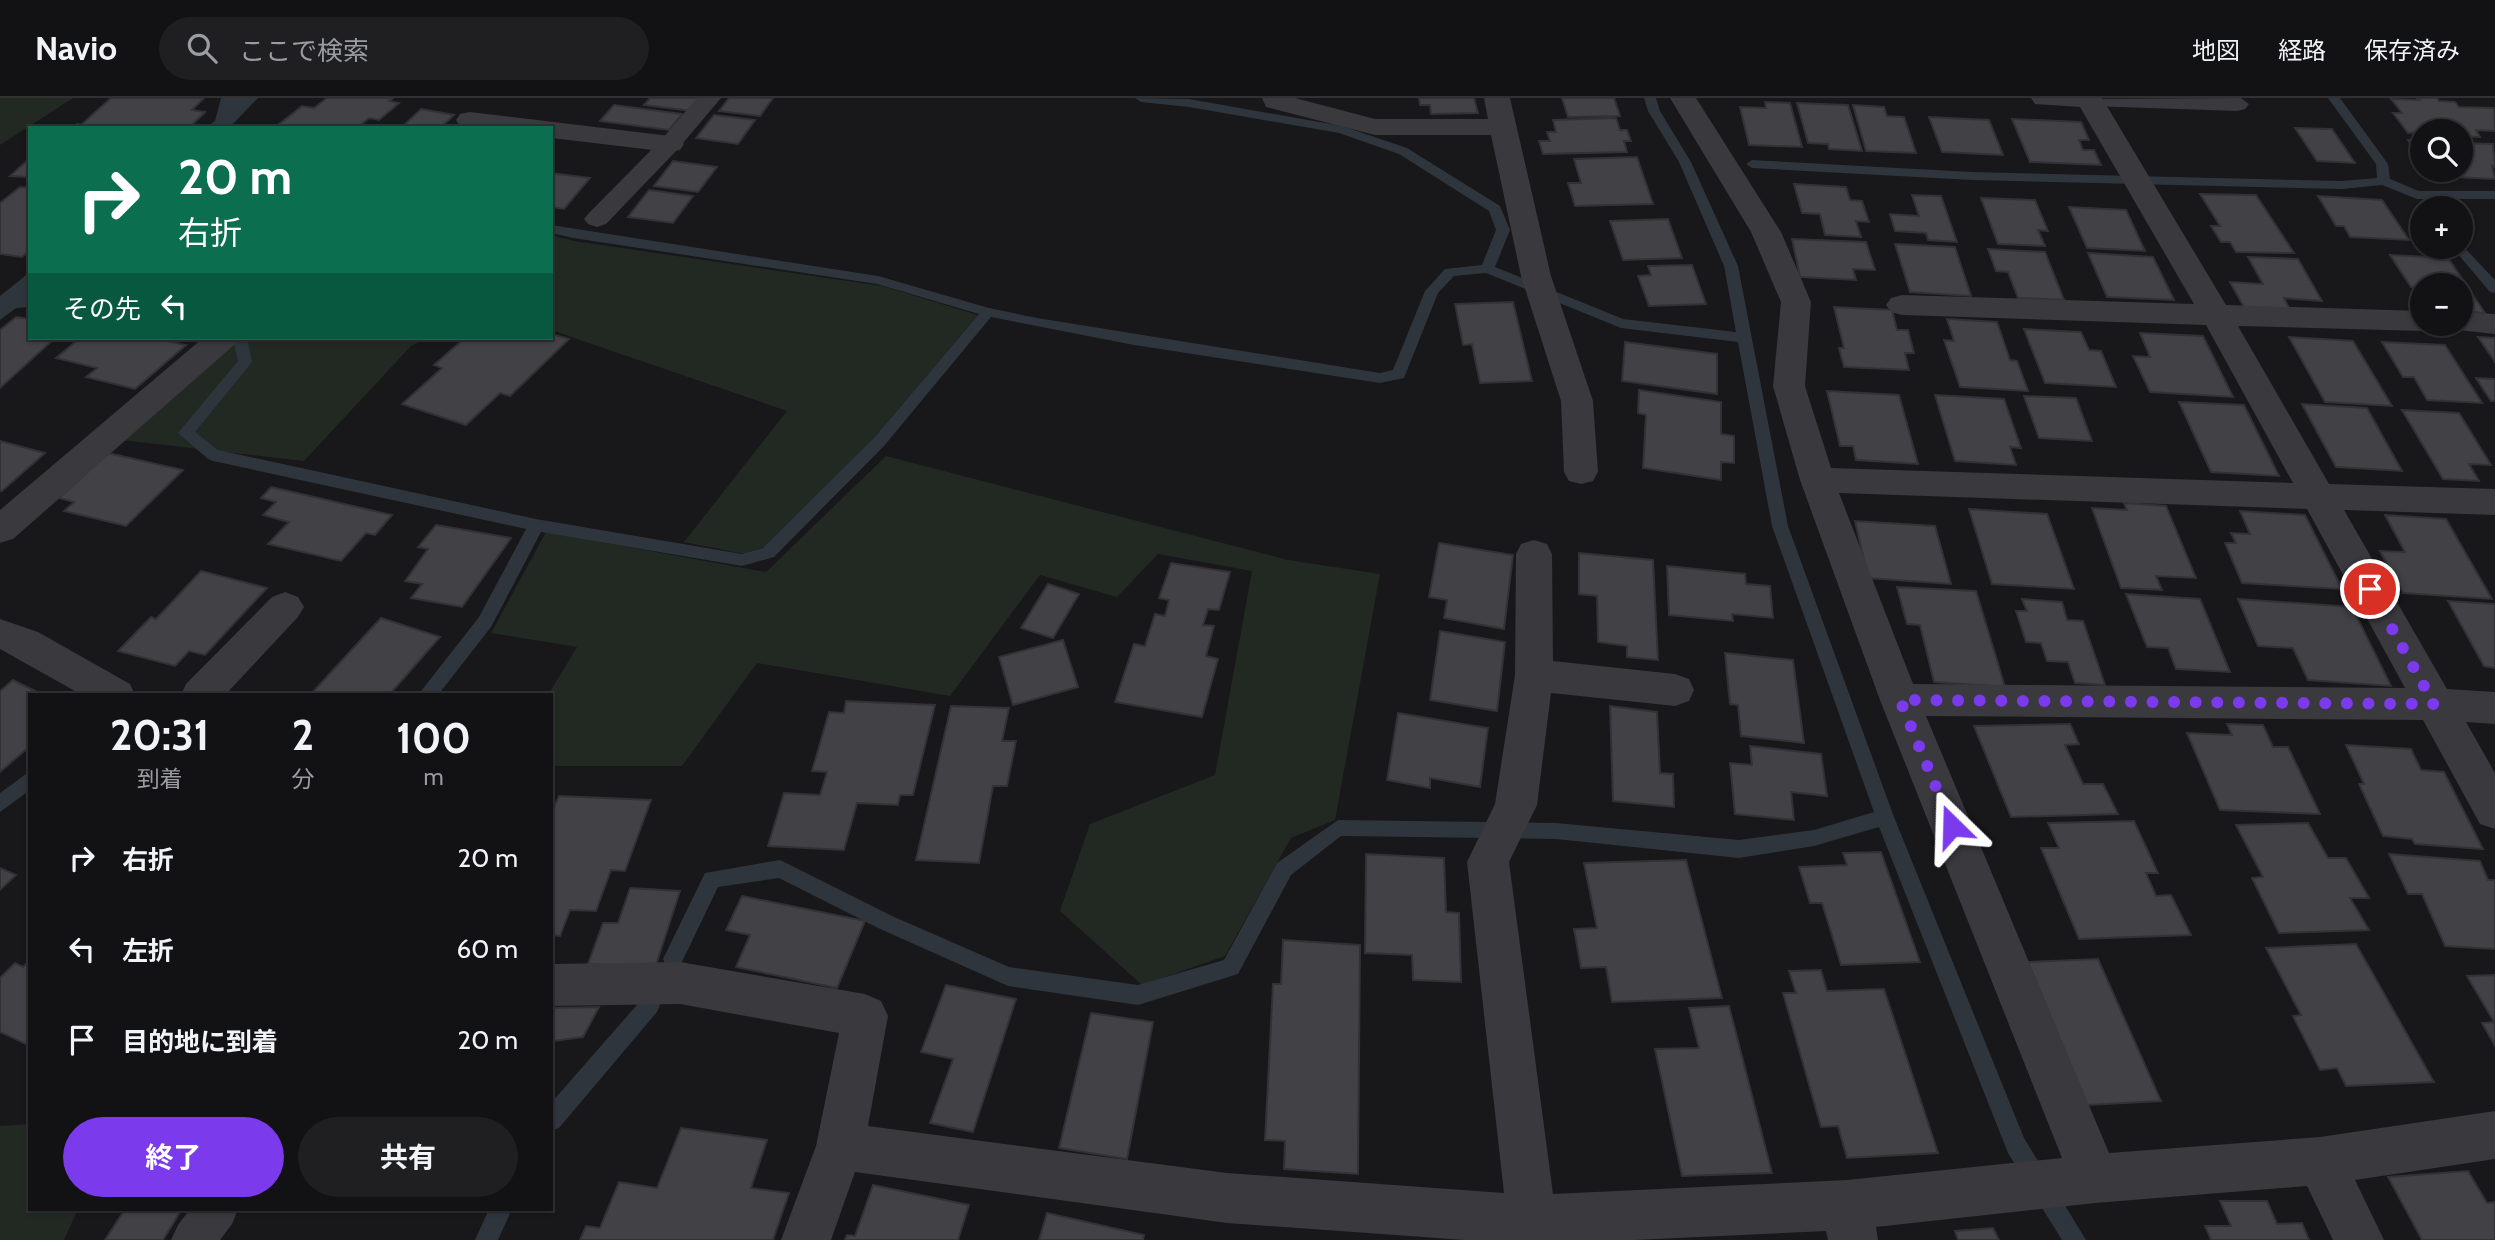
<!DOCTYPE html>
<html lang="ja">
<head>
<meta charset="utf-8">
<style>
  body { margin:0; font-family:Cabin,"Noto Sans JP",sans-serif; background:#1f1f21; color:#f1f3f6; height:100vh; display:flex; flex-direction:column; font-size:26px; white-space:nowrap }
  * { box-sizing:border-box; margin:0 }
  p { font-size:23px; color:#9c9da0 }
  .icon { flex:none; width:38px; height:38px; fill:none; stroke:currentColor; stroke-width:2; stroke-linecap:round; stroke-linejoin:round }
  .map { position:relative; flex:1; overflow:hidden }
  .sheet { position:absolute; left:28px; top:595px; width:525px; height:518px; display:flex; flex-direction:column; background:#121113; border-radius:0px; box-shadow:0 2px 5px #0004,0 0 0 2px #313133 }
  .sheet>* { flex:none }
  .hud { position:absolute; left:28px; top:28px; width:525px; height:214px; border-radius:0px; box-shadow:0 2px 5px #0004,0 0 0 2px #313133; background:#0b6e4f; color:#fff; overflow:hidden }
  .buttons { position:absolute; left:2410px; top:21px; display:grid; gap:14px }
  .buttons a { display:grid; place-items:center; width:63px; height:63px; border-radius:50%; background:#121113; box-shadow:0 2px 5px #0004,0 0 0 2px #313133; font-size:35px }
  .pin { position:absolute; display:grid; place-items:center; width:60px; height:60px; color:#fff; margin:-30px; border:4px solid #fff; border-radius:50%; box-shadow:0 2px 7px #0007 }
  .me { position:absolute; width:77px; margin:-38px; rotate:338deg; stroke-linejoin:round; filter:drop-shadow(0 0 5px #0008) }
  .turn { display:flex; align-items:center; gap:24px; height:147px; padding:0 35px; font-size:32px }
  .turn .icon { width:91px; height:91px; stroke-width:2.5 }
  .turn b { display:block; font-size:49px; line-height:60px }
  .then { display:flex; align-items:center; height:66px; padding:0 35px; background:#0003; gap:14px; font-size:26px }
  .eta { display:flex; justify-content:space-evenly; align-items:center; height:119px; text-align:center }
  .eta b { font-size:42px; font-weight:700; line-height:49px }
  .button { display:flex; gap:14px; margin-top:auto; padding:14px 35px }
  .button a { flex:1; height:80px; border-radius:42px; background:#7c3aed; color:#fff; font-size:28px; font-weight:700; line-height:80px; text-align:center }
  .button a+a { background:#1f1f21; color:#f1f3f6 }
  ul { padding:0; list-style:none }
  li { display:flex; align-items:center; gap:21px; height:91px; padding:0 35px }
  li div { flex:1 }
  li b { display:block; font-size:26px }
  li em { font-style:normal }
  header { display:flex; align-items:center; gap:42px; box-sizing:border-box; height:98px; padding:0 35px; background:#121113; border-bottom:2px solid #313133 }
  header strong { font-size:33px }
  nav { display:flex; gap:38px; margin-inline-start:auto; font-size:24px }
  .search { width:490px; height:63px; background:#1f1f21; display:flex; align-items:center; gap:18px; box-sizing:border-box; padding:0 24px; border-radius:38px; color:#9c9da0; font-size:26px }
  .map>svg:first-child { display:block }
  .green { fill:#222923 }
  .water { fill:#2e353d }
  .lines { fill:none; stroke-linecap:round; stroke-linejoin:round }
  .stream { fill:#2e353d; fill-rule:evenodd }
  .building { fill:#424246; stroke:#323135; stroke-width:2 }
  .service { fill:#39393e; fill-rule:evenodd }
  .minor { fill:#39393e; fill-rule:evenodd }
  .route { stroke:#7c3aed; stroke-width:12; stroke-dasharray:0 21.6 }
</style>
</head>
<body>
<header>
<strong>Navio</strong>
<div class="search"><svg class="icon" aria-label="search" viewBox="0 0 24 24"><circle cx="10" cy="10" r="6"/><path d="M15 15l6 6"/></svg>ここで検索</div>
<nav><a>地図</a><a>経路</a><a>保存済み</a></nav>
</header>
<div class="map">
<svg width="2495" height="1142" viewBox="0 0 2495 1142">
  <rect width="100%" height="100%" fill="#181719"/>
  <path class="green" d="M0,0H73L0,47Z
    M551,137L574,143L882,188L978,217L863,353L773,446L744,456L684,444L787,313L551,232Z
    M233,240H428L411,248L304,363L113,341Z
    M886,358L1288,462L1380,476L1335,722L1291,740L1225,858L1142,887L1060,813L1090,726L1215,677L1252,473L1158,456L1117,499L1040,477L950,598L757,565L682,668H551V597H548L577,549L491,535L546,434L766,474Z
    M30,1026V1111H78L64,1142H0V1028Z"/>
  <path class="water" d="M221,0H258L229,30H206L215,23Z
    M30,174V209L16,210L0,222V198Z"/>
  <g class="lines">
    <path class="stream" d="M1135,0L1189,1L1342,28L1407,50L1500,108L1510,132L1495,169L1623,221L1736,234L1724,168L1679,64L1648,13L1644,0H1656L1660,13L1691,64L1738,168L1788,428L1894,719L2024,1040L2086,1142H2062L2008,1055L1879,729L1814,748L1739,760L1556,741L1341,738L1291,777L1238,876L1138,907L1008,888L878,830L779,780L718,789L680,868L673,870L666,868L663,861L705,775L780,762L892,818L1009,869L1138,887L1224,862L1277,765L1338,722L1556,725L1739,742L1814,732L1874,714L1772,428L1738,244L1621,230L1486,175L1454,178L1438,195L1404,280L1380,285L1134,247L991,219L884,348L774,459L742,468L541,434L491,529L438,597H418L479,519L526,431L213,363L208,361L178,335L238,263L234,245L241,240L248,245L252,264L195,334L218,352L536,421L742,456L763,450L874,340L979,216L877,186L573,140L551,135V127L878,178L989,210L1037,220L1380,275L1393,272L1425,193L1445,171L1482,167L1496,132L1489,113L1399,56L1339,35L1189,9L1141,4Z
      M2328,0H2340L2388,66L2390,81L2419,93H2495V101H2417L2382,87L2342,91L1972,82L1752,70L1746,66L1752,62L1972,74L2342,83L2377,80L2376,66Z
      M2460,145L2495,182V195L2490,194L2452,149H2460Z
      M30,673V692L0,714V695Z
      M650,897L657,900L660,907L657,914L559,1030L551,1033V1005L643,900Z
      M489,1111H512L498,1142H475Z"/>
  </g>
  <path class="building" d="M111,0H204L192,12L205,14L189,30H73L77,26L81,27Z
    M327,0H393L389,3L399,5L379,22L369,20L357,30H290L278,27L302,8L314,10Z
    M650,0H702L691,13L644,7Z
    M729,0H773L760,18L719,13Z
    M1419,0H1474L1478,15L1431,16L1430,7H1420Z
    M1562,0H1614L1620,18L1568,19Z
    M2417,0H2437L2439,3L2455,4L2459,9L2494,10L2495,33L2476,32L2480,39L2460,38V33L2408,35L2393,15H2402L2391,1L2419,2Z
    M1765,4L1790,5L1802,49L1749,47L1740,9L1766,10Z
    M1797,5L1848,7L1862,53L1829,51L1828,46L1808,45Z
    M614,7L682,16L669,32L600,23Z
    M1853,7L1884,9L1887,18L1904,19L1916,55L1866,53Z
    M421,11L454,17L440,30H401Z
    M714,17L755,22L738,46L696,40Z
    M1929,19L1989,22L2003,57L1942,54Z
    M1616,20L1620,32H1627L1631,43H1624L1627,54L1543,56L1539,43H1550L1547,34H1556L1553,22Z
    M2012,21L2081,24L2089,42H2079L2083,52H2094L2101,67L2030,64Z
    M2295,30L2332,31L2355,65L2317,63Z
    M2408,42L2422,43V62Z
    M2460,45L2493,46L2495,69L2492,68L2495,81L2433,78L2429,72H2460Z
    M1637,59L1653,106L1575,108L1568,85H1581L1574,61Z
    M30,60V79L10,78Z
    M673,63L717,69L698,94L654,88Z
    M551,75L590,80L564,111L551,109Z
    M1794,86L1846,89L1850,102L1862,103L1869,124L1856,123L1861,139L1825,137L1820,116L1802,115Z
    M20,89L30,90V152L22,159L0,156V105Z
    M649,92L693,98L673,125L628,119Z
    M2200,96L2256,97L2294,155L2236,154L2230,144H2221L2211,128H2220Z
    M1912,97L1941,98L1957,144L1928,142L1926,135L1895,133L1890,116L1919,118Z
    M2318,98L2382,102L2409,142L2350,139L2344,128H2336Z
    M1981,100L2035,102L2048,133L2038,132L2045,148L1998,146Z
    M2069,109L2126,112L2145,153L2087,150Z
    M1668,121L1682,160L1623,162L1610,123Z
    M1792,141L1866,144L1875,172L1853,171L1856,182L1800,179Z
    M1895,146L1955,149L1971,198L1910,194Z
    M1988,151L2045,154L2064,202L2018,200L2008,174L1996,173Z
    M2088,155L2153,159L2174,202L2107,199Z
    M2390,157L2448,160L2485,215L2460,213V187H2422V193L2420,189H2411Z
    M2248,159L2298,161L2322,203L2284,200L2290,212L2244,209L2230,184L2263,186Z
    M1692,167L1706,206L1649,208L1638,178L1651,177L1648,168Z
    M1513,204L1532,283L1480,285L1472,246L1463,247L1455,206Z
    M1834,209L1892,212L1897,232H1908L1914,255H1905L1909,272L1844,269L1839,250H1844Z
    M16,219L30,221V240H55L0,290V232Z
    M1947,221L1997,224L2010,262L2017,263L2028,293L1960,289L1944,242L1954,243Z
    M2024,231L2081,234L2089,252L2101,253L2116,289L2045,285Z
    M2140,235L2203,238L2233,299L2150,294L2133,258L2150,259Z
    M551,236L569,241L510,298L500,295L466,327L402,306L442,270L434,267L465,240H551Z
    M2289,239L2353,243L2392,308L2325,304Z
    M2478,239L2495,240V264Z
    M80,240H153L186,247L135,291L86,279L97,270L56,260Z
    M1625,244L1717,256V296L1622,283Z
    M2382,244L2445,247L2482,305L2427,302L2414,279H2403Z
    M2476,280L2495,281V303H2491Z
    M1639,292L1721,304V336L1734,338V365L1721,364V382L1643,370L1646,317L1638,315Z
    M1827,293L1899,297L1918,366L1856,362L1853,348H1840Z
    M1935,297L2004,301L2021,350L2010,349L2016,367L1955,363Z
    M2024,298L2076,300L2092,343L2039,340Z
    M2179,304L2244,307L2279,378L2211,374Z
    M2302,306L2367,310L2402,373L2336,369Z
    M2402,312L2459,315L2491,367L2469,366L2479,383L2443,381Z
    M0,343L45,355L2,393H0Z
    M108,355L183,372L126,428L64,413L74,404L59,400Z
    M271,389L392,417L375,437L366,435L341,463L268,446L289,424L263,417L276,404L261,400Z
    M2124,405L2166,408L2196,480L2156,478L2162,492L2121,490L2092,410L2127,412Z
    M1969,411L2047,416L2074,491L1992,486Z
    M2240,413L2305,417L2342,491L2242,485L2225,445H2236L2231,435L2250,436Z
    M2385,417L2446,421L2492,501L2403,495L2380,453L2405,454Z
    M1855,423L1935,428L1951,486L1868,480Z
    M436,427L511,440L462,509L411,500L422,486L405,483L428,451L418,449Z
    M1439,445L1513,457L1504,531L1444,520L1447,502L1429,499Z
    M1579,455L1653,462L1658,562L1627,559V548L1598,544L1597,498L1579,496Z
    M1171,465L1230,474L1219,512L1208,511L1203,527L1214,528L1206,558L1218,561L1202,619L1115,604L1134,546L1145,548L1155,516L1165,518L1169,502L1159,500Z
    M1667,468L1745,476L1746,486L1770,488L1773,520L1732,516L1733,523L1669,517Z
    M201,473L267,490L205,557L189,553L175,568L118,553L151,519L156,521Z
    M1048,486L1079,496L1053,540L1021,530Z
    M1897,489L1976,493L2005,589L1934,584L1920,527L1907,526Z
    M2126,496L2200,501L2230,574L2176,571L2168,550L2147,549Z
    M2022,501L2062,504L2067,522L2083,523L2105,587L2075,585L2068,564L2047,563L2041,545L2026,544L2016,513H2027Z
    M2238,501L2352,509L2391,588L2308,582L2293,550L2258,548Z
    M2448,503L2495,506V570L2484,568Z
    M381,520L440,539L389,597H310Z
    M1440,533L1505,544L1497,613L1430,602Z
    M1063,542L1078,589L1013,607L999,559Z
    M1725,555L1793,562L1804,645L1741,638L1738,607L1730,606Z
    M13,582L43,597H30V648L0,674V593Z
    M846,603L935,607L913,697H900L898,707L857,705L844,752L768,748L784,695L820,697L827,674L812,673L829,614L844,615Z
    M951,608L1009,610L1002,643H1016L1007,688H993L979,765L916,762Z
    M1610,608L1657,614L1660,675L1673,676L1674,709L1613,703Z
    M1398,615L1488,630L1480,689L1430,680V690L1387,682Z
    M2070,626L2079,646L2065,647L2083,686H2103L2118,716L2011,719L1974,628Z
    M2227,626L2263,627L2273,649H2288L2320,716L2220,712L2187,635L2232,637Z
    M2346,647L2411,651L2421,672L2444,674L2483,751L2415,746L2412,741L2383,738L2359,686H2364Z
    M1750,648L1821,656L1827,698L1791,694L1794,722L1735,716L1730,665L1752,667Z
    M559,698L651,702L625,773L611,772L596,813L570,812L560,838L551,837V715Z
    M2134,723L2158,775H2146L2156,798L2171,797L2191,837L2079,841L2041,750H2059L2048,725Z
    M2308,725L2328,760H2346L2369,800H2350L2369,832L2279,835L2252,780L2263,779L2236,727Z
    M1881,754L1920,864L1841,867L1822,805H1810L1799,769L1847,767L1843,755Z
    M1366,756L1444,760L1446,814L1459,815L1461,884L1413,882L1412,857L1365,855Z
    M2389,756L2480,763L2488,782H2495V851L2445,848L2422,796H2408Z
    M1686,762L1722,900L1612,904L1606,869L1581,870L1574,831L1597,830L1584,765Z
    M0,770L16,777L0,792Z
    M630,790L680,793L655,870L588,866L603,825H618Z
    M742,798L865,823L837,890L736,869L750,837L726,832Z
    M1283,842L1360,847L1358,1076L1284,1071L1285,1043L1265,1042L1273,886H1281Z
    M2356,846L2434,984L2346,988L2337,970L2320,972L2293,918L2301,917L2266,850Z
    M2098,861L2161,1003L2087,1007L2028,864Z
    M30,862V948L0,934V880L15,865L23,869Z
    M1821,872L1827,893L1884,891L1938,1055L1847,1060L1838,1028L1821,1029L1783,895H1796L1789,873Z
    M2495,877V948L2482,925L2494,924L2467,878Z
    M946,887L1016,901L973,1034L930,1025L953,961L921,954Z
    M1729,908L1772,1075L1682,1078L1655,951L1699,950L1689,910Z
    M599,909L583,939L553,943L551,947V910Z
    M1091,915L1153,924L1127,1061L1059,1050Z
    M681,1030L767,1042L751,1090L789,1095L773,1142H580L586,1128L600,1130L619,1084L657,1090Z
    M2468,1073L2487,1105L2495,1104V1142H2422L2388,1079Z
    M873,1087L969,1107L958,1142H845L847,1137L855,1138Z
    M2220,1103H2267L2277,1126L2302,1125L2309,1142H2211L2205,1128H2231Z
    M125,1111H182L163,1142H105Z
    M1047,1115L1144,1137L1143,1142H1039Z
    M1993,1130L1999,1142H1958L1955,1133Z"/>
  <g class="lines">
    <path class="service" d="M697,0H721L678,51L606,126L597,129L588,126L584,121L588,116L662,41Z
      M2241,0L2249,6L2245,11L2237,13L2089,8L2081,6L2077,1Z
      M190,1111H238L232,1126L220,1142H171L178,1127Z"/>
    <path class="minor" d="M1262,0H1295L1375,21H1488L1484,0H1510L1551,178L1593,303L1598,374L1593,383L1581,386L1569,383L1564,374L1561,303L1521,178L1491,37H1375L1266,9Z
      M1670,0H1696L1781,134L1811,204L1805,288L1831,370L2293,385L2206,227L1902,217L1891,214L1886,207L1891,200L1902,197L2194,206L2080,9L2035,6L2031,0H2102L2226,207L2422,213V226H2436L2433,230L2422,233L2238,228L2329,386L2495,391V417L2344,412L2447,591L2495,594V626L2466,624L2495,675V731L2480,726L2423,622L1926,618L2109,1055L2320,1039L2495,1013V1061L2355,1082L2384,1142H2333L2307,1088L2095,1105L1876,1129L1878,1142H1828L1826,1133L1634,1142H1465L1227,1125L855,1074L831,1142H781L816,1048L839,935L680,906L551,908V866L680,864L865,896L881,903L888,918L868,1028L1227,1075L1504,1095L1467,764L1495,706L1515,577L1516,456L1521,446L1534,442L1547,446L1552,456L1553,563L1675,576L1689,581L1694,592L1689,603L1675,608L1551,595L1537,707L1509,764L1553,1096L1847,1082L2062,1060L1880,602L1800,382L1773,288L1781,204L1751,134ZM1839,395L2307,411L2405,590L1913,586Z
      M470,14L670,38L680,40L684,46L680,52L670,54L551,40V30L460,28L456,22L460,16Z
      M2460,214L2495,216V236L2449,231L2445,226H2460Z
      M203,240H239L234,247L13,441L0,445V412Z
      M285,494L298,499L304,509L298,519L225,597H181L186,586L272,499Z
      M0,521L38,534L130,586L135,597H82L0,551Z"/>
  </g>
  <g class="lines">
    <path class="route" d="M1952,728L1900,602L2434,606L2370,491"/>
  </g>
</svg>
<div class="buttons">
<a><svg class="icon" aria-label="search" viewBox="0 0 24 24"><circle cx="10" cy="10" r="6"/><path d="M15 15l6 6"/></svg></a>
<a>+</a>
<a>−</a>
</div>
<div class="pin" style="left:2370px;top:491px;background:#d93025"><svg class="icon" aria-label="arrive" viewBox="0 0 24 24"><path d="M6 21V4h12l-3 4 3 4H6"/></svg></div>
<svg class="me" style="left:1952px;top:728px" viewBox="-20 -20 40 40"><path d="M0-17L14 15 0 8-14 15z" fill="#7c3aed" stroke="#fff" stroke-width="4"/></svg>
<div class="hud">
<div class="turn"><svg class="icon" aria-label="right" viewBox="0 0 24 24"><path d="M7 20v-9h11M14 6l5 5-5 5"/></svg><div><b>20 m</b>右折</div></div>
<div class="then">その先<svg class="icon" aria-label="left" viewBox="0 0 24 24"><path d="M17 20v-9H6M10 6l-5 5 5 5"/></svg></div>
</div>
<section class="sheet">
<div class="eta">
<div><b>20:31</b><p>到着</p></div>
<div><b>2</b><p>分</p></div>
<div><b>100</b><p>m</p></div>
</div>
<ul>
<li><svg class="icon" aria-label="right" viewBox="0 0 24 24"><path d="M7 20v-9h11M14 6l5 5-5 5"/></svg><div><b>右折</b></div><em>20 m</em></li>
<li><svg class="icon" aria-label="left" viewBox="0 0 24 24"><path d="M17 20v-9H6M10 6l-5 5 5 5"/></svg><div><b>左折</b></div><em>60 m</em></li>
<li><svg class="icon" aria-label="arrive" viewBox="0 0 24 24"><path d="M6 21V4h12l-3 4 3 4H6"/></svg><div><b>目的地に到着</b></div><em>20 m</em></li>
</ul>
<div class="button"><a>終了</a><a>共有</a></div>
</section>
</div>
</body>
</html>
